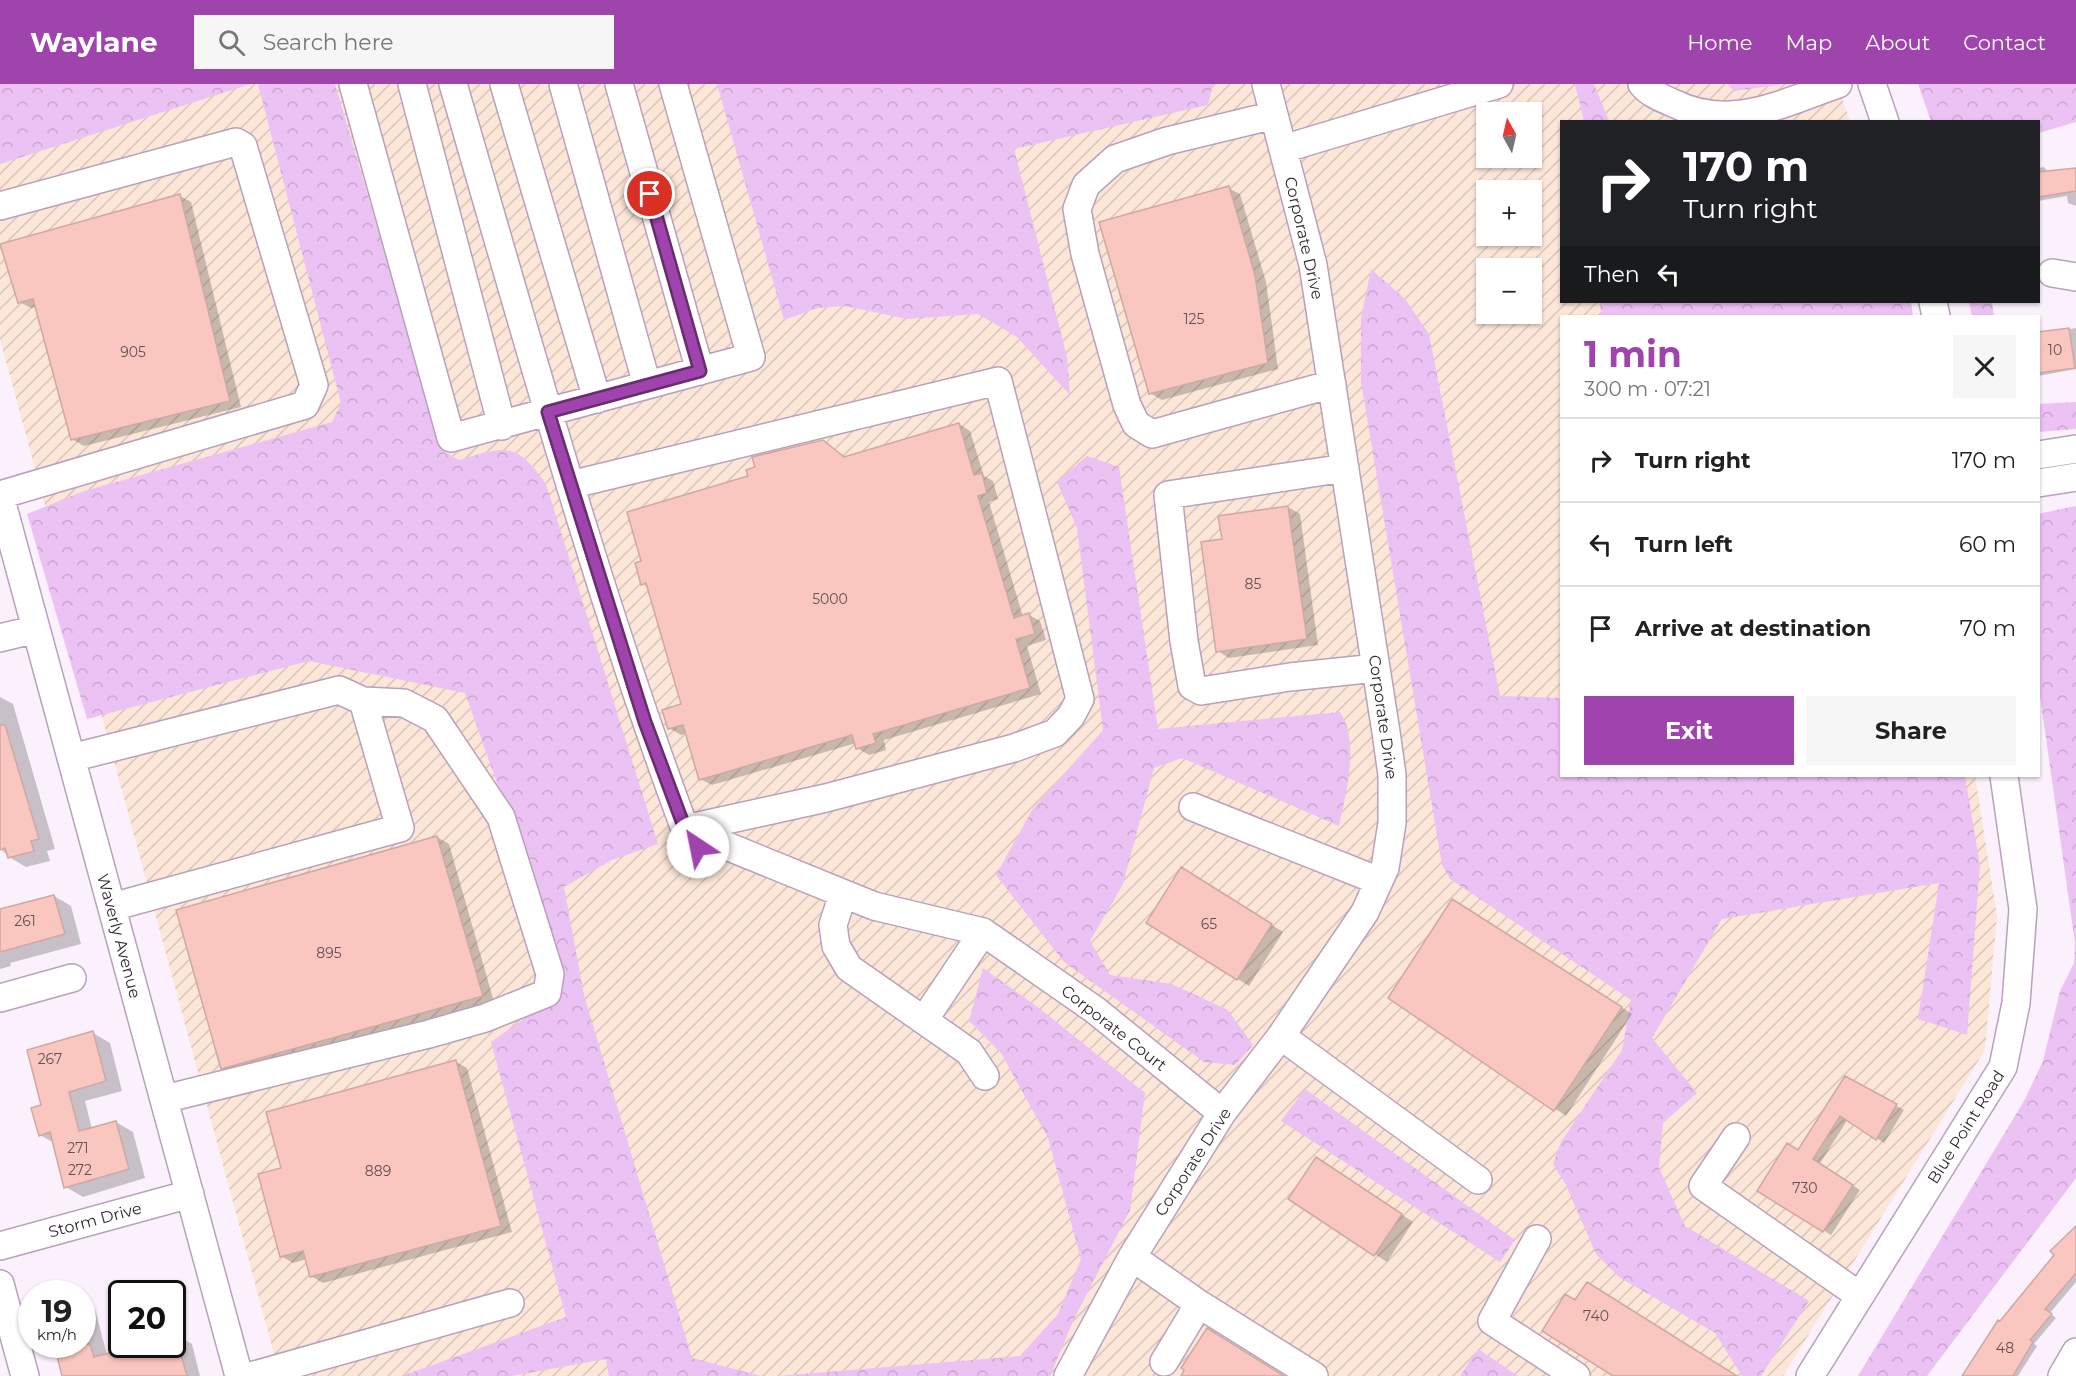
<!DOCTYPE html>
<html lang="en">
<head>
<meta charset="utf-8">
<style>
  body { margin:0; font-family:Montserrat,sans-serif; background:#f6f6f6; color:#222; height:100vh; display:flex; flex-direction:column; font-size:22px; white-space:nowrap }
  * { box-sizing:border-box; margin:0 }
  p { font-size:20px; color:#767676 }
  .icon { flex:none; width:33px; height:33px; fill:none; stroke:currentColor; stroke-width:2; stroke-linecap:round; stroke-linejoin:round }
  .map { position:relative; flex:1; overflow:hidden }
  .panel { position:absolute; left:1560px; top:231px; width:480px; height:462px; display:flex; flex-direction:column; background:#fff; border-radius:0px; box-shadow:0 2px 4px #0004 }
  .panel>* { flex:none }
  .hud { position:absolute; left:1560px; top:36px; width:480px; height:183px; border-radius:0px; box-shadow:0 2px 4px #0004; background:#202124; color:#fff; overflow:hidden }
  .needle { width:39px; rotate:352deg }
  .controls { position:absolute; left:1476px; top:18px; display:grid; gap:12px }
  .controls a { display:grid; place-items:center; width:66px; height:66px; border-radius:0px; background:#fff; box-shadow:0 2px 4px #0004; font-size:30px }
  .speed { position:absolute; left:18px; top:1196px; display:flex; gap:12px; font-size:30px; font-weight:700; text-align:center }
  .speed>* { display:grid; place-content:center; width:78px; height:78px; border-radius:50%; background:#fff; box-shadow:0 2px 4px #0004; line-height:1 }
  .speed small { font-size:15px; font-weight:400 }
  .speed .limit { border:3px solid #111; border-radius:9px; background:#fff; color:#111 }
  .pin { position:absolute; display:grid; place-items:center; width:51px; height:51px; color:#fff; margin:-26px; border:3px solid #fff; border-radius:50%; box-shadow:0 2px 6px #0007 }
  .me { position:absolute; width:66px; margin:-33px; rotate:326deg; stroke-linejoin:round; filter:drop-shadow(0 0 4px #0008) }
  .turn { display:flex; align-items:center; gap:21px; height:126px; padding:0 24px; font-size:27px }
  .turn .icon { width:78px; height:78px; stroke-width:2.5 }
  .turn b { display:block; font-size:42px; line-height:51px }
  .then { display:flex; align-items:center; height:57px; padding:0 24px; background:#0003; gap:12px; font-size:22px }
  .round { display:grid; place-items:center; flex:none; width:63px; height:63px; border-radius:0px; background:#f6f6f6 }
  .summary { display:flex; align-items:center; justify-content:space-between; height:102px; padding:0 24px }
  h1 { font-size:36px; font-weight:700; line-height:45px; color:#a044ad }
  .cta { display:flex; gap:12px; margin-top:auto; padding:12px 24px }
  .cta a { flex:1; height:69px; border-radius:0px; background:#a044ad; color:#fff; font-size:24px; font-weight:700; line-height:69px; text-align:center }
  .cta a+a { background:#f6f6f6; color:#222 }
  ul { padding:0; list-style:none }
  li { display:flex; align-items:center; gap:18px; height:84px; padding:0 24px; border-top:2px solid #e0e0e0 }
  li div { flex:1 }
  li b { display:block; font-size:22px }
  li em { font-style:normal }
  header { display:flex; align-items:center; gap:36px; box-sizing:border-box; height:84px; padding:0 30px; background:#a044ad; color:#fff }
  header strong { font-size:28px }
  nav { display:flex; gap:33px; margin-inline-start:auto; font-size:21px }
  .search { width:420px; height:54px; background:#f6f6f6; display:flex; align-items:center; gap:15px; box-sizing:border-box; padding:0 21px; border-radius:0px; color:#767676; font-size:22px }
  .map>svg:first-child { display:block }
  .industrial { fill:url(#industrial-furrows); fill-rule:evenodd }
  .forest { fill:url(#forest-crowns) }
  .shadow { fill:#0003 }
  .building { fill:#fac7c0; stroke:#cfa8a3; stroke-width:1.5 }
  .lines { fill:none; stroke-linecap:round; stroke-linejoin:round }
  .minor-casing { stroke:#b8a1bc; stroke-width:30 }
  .minor { stroke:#fff; stroke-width:27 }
  .route-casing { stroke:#682c70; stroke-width:15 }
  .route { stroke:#a044ad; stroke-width:10 }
  .labels { text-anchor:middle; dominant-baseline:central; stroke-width:4.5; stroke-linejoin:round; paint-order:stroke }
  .number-label { font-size:14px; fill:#635056 }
  .street-label { font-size:16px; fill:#312833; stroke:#fff }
</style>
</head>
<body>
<header>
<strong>Waylane</strong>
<div class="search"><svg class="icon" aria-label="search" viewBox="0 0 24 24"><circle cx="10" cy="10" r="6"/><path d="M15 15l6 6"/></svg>Search here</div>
<nav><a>Home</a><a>Map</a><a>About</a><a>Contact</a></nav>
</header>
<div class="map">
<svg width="2076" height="1292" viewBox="0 0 2076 1292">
  <defs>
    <pattern id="industrial-furrows" width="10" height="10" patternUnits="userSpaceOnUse" patternTransform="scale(1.5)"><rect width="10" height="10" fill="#fbe6d8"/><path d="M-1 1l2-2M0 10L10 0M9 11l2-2" fill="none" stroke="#d8c5ba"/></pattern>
    <pattern id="forest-crowns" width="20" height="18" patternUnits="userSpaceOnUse" patternTransform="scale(1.5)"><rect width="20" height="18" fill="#ecc1f3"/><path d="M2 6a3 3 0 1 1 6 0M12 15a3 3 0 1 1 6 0" fill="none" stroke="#cba6d1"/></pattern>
  </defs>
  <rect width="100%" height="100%" fill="#fbf1fc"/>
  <path class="industrial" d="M0,0H1837L1850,37L1562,38V218H1901L1903,232H1562V692H1975L1997,832L1985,966L1783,1292H280L0,255ZM1486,28H1532V74H1486ZM1486,106H1532V152H1486ZM1486,184H1532V230H1486Z"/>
  <path class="forest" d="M0,0H251L0,80Z
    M258,0H335L443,367L459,376C506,362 516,357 546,400L658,760L612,776L564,803L584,911L692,1274L761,1292H609L606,1275L512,1292H402L566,1233L491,958L559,910L544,831L465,609L309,577L87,635L27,430L84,407L332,338L341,319Z
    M717,0H1213L1208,21L1014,65L1067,273L1070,311L1017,253L978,230L907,235L845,222L818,224L784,236Z
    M1575,0H1594L1609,37H1584Z
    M1727,0H1783L1734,7Z
    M1918,0H2076V38L2039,49L2038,38L1931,37Z
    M1371,185L1405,215L1429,250L1500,612L1561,614L1562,692H1965L1980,781L1967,951L1918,935L1939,799L1722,835L1652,954L1697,1009L1663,1039L1659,1084L1685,1142L1809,1217L1761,1292H1742L1715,1249L1619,1193L1596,1170L1566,1101L1553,1080L1561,1058L1622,966L1631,916L1450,795L1442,781L1361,298V234Z
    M1600,218H1911L1913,232H1601Z
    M1969,218H1992L1994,232H1972Z
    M2076,318V345L2039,348V320Z
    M1087,372L1119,383L1158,645L1340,628C1360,657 1346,709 1339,742L1182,674L1154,684L1123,800L1090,857L1110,891L1172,900L1228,926L1253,961L1235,981L1204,978L1064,878L996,791L1032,726L1103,646L1077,444L1057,398Z
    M2076,422V1094L1927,1292H1858L2024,1017L2043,977L2060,907L2074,879L2075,859L2039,605L2038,430Z
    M983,884L1039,924L1145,1009L1130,1126L1074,1235L1050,1292H778L1020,1272L1058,1230L1081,1175L1048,1054L1001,969L969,937Z
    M1305,1005L1515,1156L1500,1178L1281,1037Z
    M1478,1265L1518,1292H1460Z"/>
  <path class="shadow" d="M2044,83L2049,89L2076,85V122L2068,119L2067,112L2038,117V84Z
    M1228,104L1240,110L1266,198L1278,285L1162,316L1150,309Z
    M180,112L191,118L241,323L84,362L72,355L37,223L31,224L19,218Z
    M2076,244V285L2038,292V250Z
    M959,340L970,347L984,392L993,397L998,415L989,418L1023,533L1029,531L1040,537L1046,556L1027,562L1041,610L884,656L886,666L869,671L857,664L856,659L712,701L700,695L687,649L681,651L669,644L683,621L649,504L643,500V478L750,393L823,357L846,373Z
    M1288,423L1300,430L1318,561L1229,574L1218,567L1223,457Z
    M0,613L13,620L55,765L47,767L50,777L26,783L9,773L0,764Z
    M437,753L449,760L494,918L233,991L222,984Z
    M1193,791L1283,848L1249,902L1148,839Z
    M54,812L71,822L81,860L10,879L11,882L0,885V827Z
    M1464,823L1632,930L1566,1032L1390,913Z
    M93,949L110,959L122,1007L85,1017L92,1045L116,1038L133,1048L145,1094L83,1113L66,1103L54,1059L40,1051L43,1022Z
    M456,978L467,984L512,1148L323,1199L311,1192L307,1175L293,1179L281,1172L283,1085Z
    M1845,994L1904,1026L1884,1059L1848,1035L1819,1081L1860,1106L1831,1151L1759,1106L1799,1068Z
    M1328,1082L1413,1138L1387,1178L1290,1115Z
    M2076,1144V1198L2050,1229L2056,1234L2034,1260L2037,1262L2018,1292H1964L2001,1239Z
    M82,1216L95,1225L107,1271L143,1260H172L175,1250L192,1260L200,1292H64L57,1268L49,1260H82Z"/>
  <path class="building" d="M2076,84V107L2038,113V88Z
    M1229,102L1255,191L1268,279L1149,310L1099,138Z
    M180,110L230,317L71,356L33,215L18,219L0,160Z
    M2069,244L2075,284L2038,289V248Z
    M959,339L974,391L982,389L987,409L978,412L1014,534L1029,529L1035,550L1016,555L1030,604L873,650L876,659L856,665L852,651L699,696L683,641L668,645L662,626L681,620L646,499L641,501L635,479L641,477L627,428L748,392L746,386L755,383L752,373L823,356L844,373Z
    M1288,422L1307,555L1216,568L1201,458L1222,455L1218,432Z
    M0,641H5L39,755L31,757L34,767L8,774L5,764L0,766Z
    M437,752L483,912L221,985L176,826Z
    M1181,783L1272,840L1237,896L1146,839Z
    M54,811L65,850L0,868V825Z
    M1452,815L1622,923L1554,1027L1388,914Z
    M93,947L106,997L69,1008L79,1047L116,1037L129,1085L64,1104L50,1048L39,1052L31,1024L41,1021L27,966Z
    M456,976L501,1142L310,1193L303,1167L280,1173L258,1090L281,1084L266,1028Z
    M1845,992L1897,1020L1876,1056L1840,1032L1813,1075L1853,1101L1823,1148L1757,1107L1787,1059L1798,1066Z
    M1316,1073L1402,1130L1374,1172L1288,1115Z
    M2076,1142V1189L2045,1225L2052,1230L2030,1256L2033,1258L2013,1292H1962L1998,1236L2000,1237L2054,1171L2050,1167Z
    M1587,1198L1737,1292H1613L1542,1247L1565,1210L1575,1216Z
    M1207,1244L1284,1292H1181L1184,1286L1181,1284Z
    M54,1260H90L94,1273L143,1260H178L187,1292H62Z"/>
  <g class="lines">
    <defs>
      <path id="minor" d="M353,0L451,354L751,273L673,0
        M412,0L502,342
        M453,0C526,250 594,501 685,745L874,822L983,848L1095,926L1222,1029
        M504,0L597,315
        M563,0L647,301
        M619,0L700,287
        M1642,0C1650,10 1662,14 1673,19C1731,48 1782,19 1838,0
        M1872,0L1885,38
        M1274,31L1167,57L1115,75L1086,101L1077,125L1085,170L1127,321L1136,340L1152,350L1332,300
        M1283,65L1499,0
        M0,122L236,58L243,62L314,301L305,321L0,411
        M2052,189L2076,193
        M1933,218L1936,232
        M2038,371L2076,365
        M1345,384L1168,411L1184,557L1192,602L1201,607L1290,593L1376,584
        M2038,399L2076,393
        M570,401L998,297L1080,615L1071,632L1055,649L1014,664L826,714L685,745
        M0,412L239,1292
        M0,554L36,545
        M71,674L339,606L363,617L400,744L112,823
        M1193,723L1379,797
        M695,749L702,778
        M843,810L833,841L836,862L849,884L969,968L985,992
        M0,914L72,894
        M924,936L983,848
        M1281,952L1478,1096
        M164,1015L429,950L485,934L547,909L550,890L501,733L435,635L404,619L363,617
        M1736,1053L1703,1102L1860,1212
        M1537,1155L1492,1237L1576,1292
        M0,1162L190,1110
        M1132,1173L1199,1220L1314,1292
        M0,1200L25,1292
        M1164,1278L1199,1220
        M251,1292L510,1219
        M1068,1292L1132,1173L1222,1029L1281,952L1365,828L1385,784L1392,739V691L1386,648L1313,181L1266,0
        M1810,1292L2003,983L2016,919L2023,825L2004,692
        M2062,1292L2076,1268"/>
    </defs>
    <use href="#minor" class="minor-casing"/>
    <use href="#minor" class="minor"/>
  </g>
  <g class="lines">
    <defs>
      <path id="route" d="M650,110L700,287L548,328L645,638L685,745L695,749L698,763"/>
    </defs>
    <use href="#route" class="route-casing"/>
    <use href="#route" class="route"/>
  </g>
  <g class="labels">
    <g class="number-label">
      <text x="1194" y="235">125</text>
      <text x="2055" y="266">10</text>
      <text x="133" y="268">905</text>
      <text x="1253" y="500">85</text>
      <text x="830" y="515">5000</text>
      <text x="25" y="837">261</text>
      <text x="1209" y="840">65</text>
      <text x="329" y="869">895</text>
      <text x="50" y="975">267</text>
      <text x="78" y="1064">271</text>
      <text x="80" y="1086">272</text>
      <text x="378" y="1087">889</text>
      <text x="1805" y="1104">730</text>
      <text x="1596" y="1232">740</text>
      <text x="2005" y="1264">48</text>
    </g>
    <g class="street-label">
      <text transform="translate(1304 154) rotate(77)">Corporate Drive</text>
      <text transform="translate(1383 633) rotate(82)">Corporate Drive</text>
      <text transform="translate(119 852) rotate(75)">Waverly Avenue</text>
      <text transform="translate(1114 944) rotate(38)">Corporate Court</text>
      <text transform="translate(1966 1043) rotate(-58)">Blue Point Road</text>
      <text transform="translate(1193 1078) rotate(-57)">Corporate Drive</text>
      <text transform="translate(95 1136) rotate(-15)">Storm Drive</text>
    </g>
  </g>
</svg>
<div class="controls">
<a><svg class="needle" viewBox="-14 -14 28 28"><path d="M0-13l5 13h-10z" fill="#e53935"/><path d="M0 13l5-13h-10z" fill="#767676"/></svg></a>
<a>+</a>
<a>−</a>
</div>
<div class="speed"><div>19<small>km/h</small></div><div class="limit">20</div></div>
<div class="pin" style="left:650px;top:110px;background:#d93025"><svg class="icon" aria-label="arrive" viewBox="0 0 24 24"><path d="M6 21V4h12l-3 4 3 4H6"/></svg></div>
<svg class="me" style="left:698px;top:763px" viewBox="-20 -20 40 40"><circle r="19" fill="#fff"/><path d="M0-13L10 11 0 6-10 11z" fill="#a044ad"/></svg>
<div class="hud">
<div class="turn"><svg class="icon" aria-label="right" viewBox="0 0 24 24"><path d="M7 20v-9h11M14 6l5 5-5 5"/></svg><div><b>170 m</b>Turn right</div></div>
<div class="then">Then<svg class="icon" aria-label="left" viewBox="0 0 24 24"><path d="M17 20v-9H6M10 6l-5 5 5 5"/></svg></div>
</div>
<section class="panel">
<div class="summary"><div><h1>1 min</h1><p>300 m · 07:21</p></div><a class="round"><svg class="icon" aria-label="close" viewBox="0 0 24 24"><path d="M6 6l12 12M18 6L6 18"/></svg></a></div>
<ul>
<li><svg class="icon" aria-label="right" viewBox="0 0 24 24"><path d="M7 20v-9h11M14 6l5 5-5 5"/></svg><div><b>Turn right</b></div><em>170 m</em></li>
<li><svg class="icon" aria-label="left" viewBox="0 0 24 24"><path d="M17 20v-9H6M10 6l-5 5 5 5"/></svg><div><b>Turn left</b></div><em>60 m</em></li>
<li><svg class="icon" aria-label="arrive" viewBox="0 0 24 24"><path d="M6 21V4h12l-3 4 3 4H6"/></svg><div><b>Arrive at destination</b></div><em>70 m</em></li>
</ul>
<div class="cta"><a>Exit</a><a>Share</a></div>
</section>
</div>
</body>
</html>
